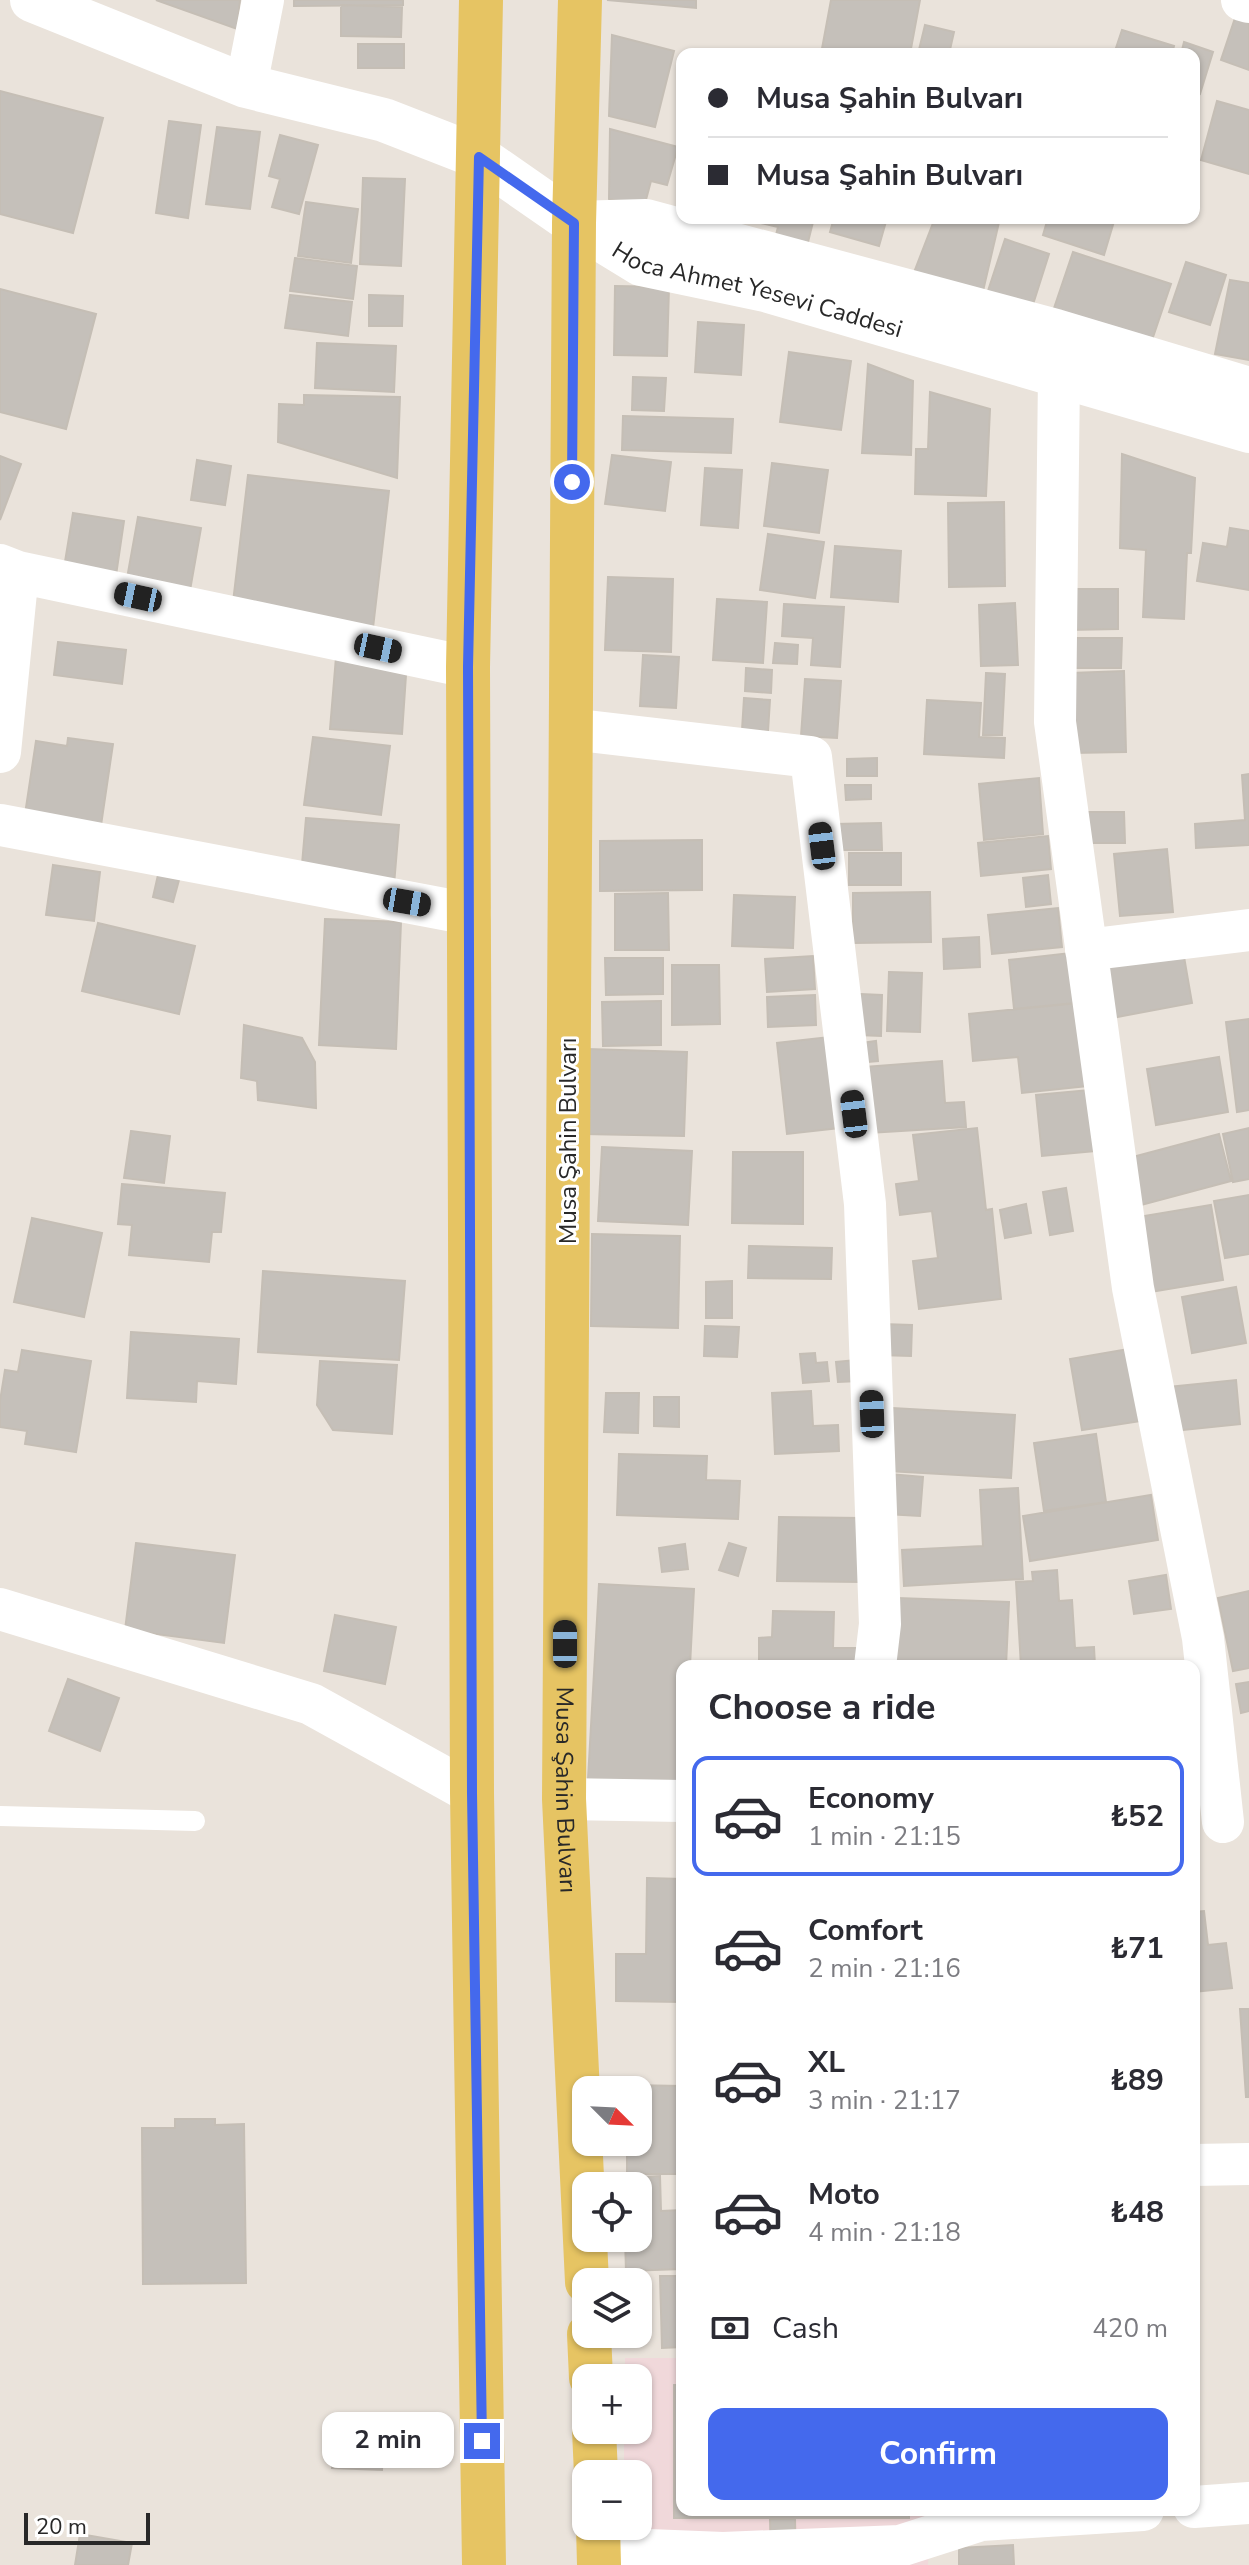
<!DOCTYPE html>
<meta charset="utf-8">
<style>
:root{--surface:#fff;--page:#f2f2f3;--text:#2b2b33;--muted:#7c7c81;--line:#e1e1e2;--accent:#4469ed}
body{margin:0;font-family:"Nunito Sans",sans-serif;background:var(--page);color:var(--text);height:100vh;display:flex;flex-direction:column;font-size:30px;white-space:nowrap}
*{box-sizing:border-box;margin:0}
p{font-size:26px;color:var(--muted)}
.icon{flex:none;width:44px;height:44px;fill:none;stroke:currentColor;stroke-width:2;stroke-linecap:round;stroke-linejoin:round}
.map{position:relative;flex:1;overflow:hidden}
.panel{position:absolute;left:676px;top:1660px;width:524px;height:856px;display:flex;flex-direction:column;background:var(--surface);border-radius:16px;box-shadow:0 2px 6px #0004}
.panel>*{flex:none}
.guide{position:absolute;left:676px;top:48px;width:524px;height:176px;border-radius:16px;box-shadow:0 2px 6px #0004;display:grid;align-content:center;height:176px;padding:0 32px;background:var(--surface)}
.needle{width:52px;rotate:114deg}
.tools{position:absolute;left:572px;top:2076px;display:grid;gap:16px}
.tools a{display:grid;place-items:center;width:80px;height:80px;border-radius:16px;background:var(--surface);box-shadow:0 2px 6px #0004;font-size:40px}
.scale{position:absolute;left:24px;bottom:20px;width:126px;box-sizing:border-box;padding-left:8px;border:4px solid #282828;border-top:0;font-size:22px;line-height:28px;white-space:nowrap;color:#282828;-webkit-text-stroke:6px #fff;paint-order:stroke}
.end{position:absolute;width:36px;height:36px;margin:-18px;border:10px solid #4469ed;background:#fff;box-shadow:0 0 0 4px #fff}
.from{border-radius:50%}
.bubble{position:absolute;height:56px;border-radius:16px;background:var(--surface);box-shadow:0 2px 6px #0004;font-size:26px;font-weight:700;line-height:56px;text-align:center}
.car{position:absolute;width:24px;height:48px;margin:-24px -12px;border-radius:10px;box-shadow:0 0 6px 2px #0007;background:linear-gradient(#222 24%,#8ab4d8 0 40%,#222 0 76%,#8ab4d8 0 86%,#222 0)}
.guide b{display:flex;align-items:center;gap:28px;height:76px;font-size:30px}
.guide b+b{border-top:2px solid var(--line)}
.guide i{width:20px;height:20px;background:var(--text)}
ul{padding:0;list-style:none}
li{display:flex;align-items:center;gap:24px;height:120px;margin:0 16px 12px;padding:0 16px;border:4px solid transparent;border-radius:16px}
li div{flex:1}
li b{display:block;font-size:30px}
li em{font-style:normal;font-weight:700}
li.current{border-color:var(--accent)}
li>.icon{width:72px;height:72px;stroke-width:1.5}
h2{padding:0 32px;font-size:36px;line-height:96px}
.pay{display:flex;align-items:center;gap:20px;height:88px;padding:0 32px;font-size:30px}
.pay p{margin-inline-start:auto}
.button{display:flex;gap:16px;margin-top:auto;padding:16px 32px}
.button a{flex:1;height:92px;border-radius:16px;background:var(--accent);color:#fff;font-size:32px;font-weight:700;line-height:92px;text-align:center}
.map>svg:first-child{display:block}
.medical{fill:#f0d8da}
.building{fill:#c5c0ba;stroke:#c5beb5;stroke-width:2}
.lines{fill:none;stroke-linecap:round;stroke-linejoin:round}
.lane{stroke:#fff;stroke-width:20}
.street{stroke:#fff;stroke-width:42}
.secondary{stroke:#fff;stroke-width:44}
.primary{stroke:#e6c463;stroke-width:44}
.route{stroke:#4469ed;stroke-width:10}
.labels{text-anchor:middle;stroke-width:6;stroke-linejoin:round;paint-order:stroke}
.street-label{font-size:24px;fill:#282828;stroke:#fff}
</style>
<div class="map">
<svg width="1249" height="2565" viewBox="0 0 1249 2565">
<rect width="100%" height="100%" fill="#eae3db"/>
<!-- medical -->
<path class="medical" d="M625,2358H682V2510H930L928,2565H624V2526H638V2474H624V2430H638V2378H625Z"/>
<!-- building -->
<path class="building" d="M156,0H240L237,29Z
M294,0H403V5L294,6Z
M607,0H696V8Z
M831,0H920L910,54H821Z
M341,5L402,7L401,37L341,36Z
M1235,18L1249,23V70L1221,60Z
M925,25L954,32L949,54H918Z
M1122,30L1174,46L1172,54H1114Z
M612,35L674,51L655,127L609,116Z
M1184,42L1213,52L1200,94L1194,92V54H1181Z
M358,44H404V68H358Z
M0,91L103,118L73,233L0,214Z
M1217,101L1249,110V174L1201,160Z
M169,121L201,125L188,218L156,213Z
M217,127L260,132L250,209L206,204Z
M610,129L678,147L667,185L651,181L644,207L609,199Z
M280,135L318,145L299,214L272,207L280,179L269,176Z
M363,178L405,179L401,266L360,264Z
M306,202L358,209L351,263L298,256Z
M739,218H814L807,246L775,239L778,227Z
M834,218H887L879,246L830,232Z
M935,218H1000L983,291L913,275Z
M1048,218H1115L1104,255L1043,235Z
M1005,239L1049,254L1029,317L984,303Z
M1073,252L1171,284L1150,346L1052,314Z
M295,258L357,266L353,299L290,291Z
M1186,262L1226,275L1210,325L1169,312Z
M1230,280L1249,283V360L1215,354Z
M615,286L669,287L667,356L614,355Z
M0,289L96,314L66,429L0,412Z
M290,295L352,302L348,336L285,328Z
M369,295L403,296L402,326H369Z
M698,322L744,325L741,375L695,372Z
M317,343L396,346L394,392L315,388Z
M789,352L851,361L841,430L780,422Z
M868,364L913,381L911,455L862,453Z
M633,377L666,378L664,411L632,410Z
M930,392L990,409L986,496L915,494L916,449H928Z
M304,395L400,397L397,478L278,442L279,404L304,405Z
M623,416L733,419L731,453L622,450Z
M1122,454L1195,478L1191,553H1187L1184,619L1143,617L1146,550L1120,548Z
M612,455L671,462L665,511L605,504Z
M0,456L21,464L0,520Z
M197,460L231,466L225,505L191,500Z
M772,463L828,470L819,533L764,526Z
M705,468L742,470L738,528L701,525Z
M248,475L389,491L373,628L232,611Z
M1004,502L1005,586L949,587L948,503Z
M73,513L124,521L115,582L63,574Z
M138,517L201,528L189,596L126,584Z
M1230,528L1249,531V590L1197,581L1203,543L1227,547Z
M768,534L824,542L815,598L760,590Z
M835,546L901,551L898,602L831,597Z
M608,577L673,579L671,652L605,650Z
M1068,589H1118V629L1068,630Z
M717,599L767,602L763,663L713,660Z
M1015,603L1018,665L981,666L979,605Z
M784,604L844,607L840,667L811,665L813,638L782,636Z
M1069,638H1122L1121,668H1069Z
M58,642L126,650L122,684L54,675Z
M775,643L798,645L797,664L773,663Z
M643,655L679,657L676,708L640,706Z
M336,657L406,675L402,734L330,729Z
M746,668L772,670L771,693L745,691Z
M1124,671L1126,752L1072,753L1071,673Z
M986,673L1005,674L1002,735H983Z
M805,679L841,681L837,738L801,736Z
M744,698L770,700L768,731L742,730Z
M927,700L981,703L979,737L1005,738L1004,758L924,754Z
M313,737L390,746L381,815L304,805Z
M68,738L113,744L100,832L24,821L36,741L67,746Z
M877,758V776H847V759Z
M1249,774V845L1196,848L1195,824L1245,820L1242,775Z
M1039,778L1043,834L984,840L979,784Z
M845,785H871V799L846,800Z
M1082,812H1124L1125,843H1083Z
M306,818L399,825L393,897L301,876Z
M881,823L882,850H835V824Z
M1048,836L1051,869L981,876L978,843Z
M702,840V890L600,891V841Z
M1167,849L1173,912L1120,916L1114,854Z
M849,853H901V885H849Z
M53,865L100,872L94,921L46,915Z
M158,875L179,880L173,902L153,897Z
M1048,875L1051,904L1026,907L1023,878Z
M930,892L931,942L853,943V893Z
M668,893L669,950H615V894Z
M734,895L795,897L793,948L732,946Z
M1058,908L1062,947L992,954L988,915Z
M325,919L401,922L396,1049L319,1045Z
M98,923L195,946L179,1014L82,991Z
M979,937L980,967L944,969L943,939Z
M1183,951L1192,1003L1112,1018L1103,966Z
M1070,953L1075,1003L1014,1009L1009,960Z
M813,956L815,989L767,992L765,959Z
M605,958H663V994L606,995Z
M672,965H719L720,1024L672,1025Z
M889,972L922,973L920,1032L887,1031Z
M860,994L882,995L881,1036L858,1035Z
M815,995L816,1025L768,1027L767,997Z
M661,1001V1045L603,1046L602,1002Z
M1079,1003L1087,1086L1022,1093L1018,1057L973,1061L969,1014Z
M1249,1019V1110L1237,1112L1226,1022Z
M244,1025L302,1038L315,1062L316,1108L258,1100L257,1081L241,1078Z
M829,1037L839,1128L787,1134L777,1043Z
M876,1041L878,1061L856,1063L854,1044Z
M587,1049L687,1052L684,1136L584,1134Z
M1219,1057L1228,1112L1156,1125L1147,1069Z
M942,1061L945,1103L964,1102L966,1127L869,1133L865,1067Z
M1089,1090L1095,1151L1042,1156L1036,1095Z
M977,1128L986,1210L992,1209L1001,1299L919,1309L913,1261L938,1258L932,1211L900,1215L896,1184L919,1181L913,1135Z
M1249,1128V1179L1233,1182L1223,1134Z
M131,1131L170,1136L164,1183L124,1178Z
M1219,1134L1231,1181L1141,1205L1129,1158Z
M602,1147L692,1151L688,1225L598,1221Z
M733,1152H803V1224L732,1223Z
M122,1184L225,1193L221,1232H212L209,1262L129,1255L132,1225L118,1224Z
M1066,1188L1073,1231L1050,1235L1043,1192Z
M1249,1195V1254L1225,1258L1214,1201Z
M1026,1204L1031,1233L1005,1238L1000,1210Z
M1211,1205L1223,1280L1150,1292L1138,1217Z
M32,1218L102,1233L84,1317L14,1302Z
M592,1234L680,1236L678,1328L591,1326Z
M749,1246L832,1248L831,1279L748,1278Z
M263,1271L405,1281L399,1360L258,1352Z
M732,1281V1318H706V1282Z
M1236,1287L1246,1343L1192,1353L1182,1297Z
M881,1324L912,1325L911,1356L879,1355Z
M705,1326L739,1327L737,1357L704,1356Z
M131,1332L239,1339L236,1384L197,1381L196,1402L127,1398Z
M1129,1349L1141,1421L1082,1430L1070,1359Z
M22,1350L91,1361L76,1452L25,1444L27,1431L0,1427V1401L5,1370L18,1372Z
M815,1353L816,1363L827,1362L829,1381L803,1383L800,1354Z
M856,1360L858,1381L838,1382L836,1362Z
M320,1361L397,1365L392,1434L333,1430L317,1405Z
M1236,1380L1240,1424L1164,1432L1159,1388Z
M811,1391L813,1426L838,1425L839,1451L775,1454L772,1393Z
M606,1393H639L638,1433L604,1432Z
M654,1397H679V1427L654,1426Z
M892,1408L1015,1415L1011,1478L888,1471Z
M1096,1434L1106,1502L1044,1511L1034,1443Z
M619,1454L707,1456L706,1480L740,1481L738,1519L617,1515Z
M889,1474L923,1477L920,1516L886,1514Z
M1018,1488L1023,1579L904,1586L902,1550L983,1546L980,1490Z
M1151,1495L1158,1540L1030,1561L1023,1516Z
M779,1517L862,1518L861,1582L777,1581Z
M136,1543L235,1555L224,1643L125,1630Z
M729,1543L746,1548L738,1576L719,1570Z
M685,1544L688,1569L662,1572L659,1548Z
M1057,1570L1059,1601L1072,1600L1075,1648L1094,1647L1095,1666H1021L1016,1582L1033,1581L1032,1572Z
M1166,1575L1171,1609L1134,1614L1129,1581Z
M599,1584L694,1589L690,1666H682V1784L588,1779Z
M1249,1591V1668L1233,1671L1218,1598Z
M897,1598L1009,1602L1006,1666H893Z
M773,1611L834,1612L833,1648H857V1666H759V1638L772,1637Z
M335,1615L396,1627L385,1684L324,1671Z
M68,1679L119,1698L100,1751L49,1731Z
M1249,1682V1711L1241,1713L1236,1684Z
M647,1878L682,1879V2002L616,2001V1954H646Z
M1204,1911L1208,1945L1226,1943L1232,1988L1194,1992V1912Z
M1240,2009H1249V2097H1246Z
M628,2085L682,2086V2174H627V2142H638V2090H628Z
M175,2119H215V2125L244,2124L246,2283L143,2284L142,2128H175Z
M660,2176L661,2211L682,2210V2269L626,2271L625,2238H638V2186H623V2178Z
M660,2276H682V2347L662,2348Z
M674,2385H682V2510H909V2518H674Z
M334,2425L384,2426L382,2470L332,2468Z
M770,2519H795L796,2565H771Z
M80,2534L132,2543L128,2565H75Z
M1013,2545L1014,2565H959V2548Z"/>
<g class="lines">
<!-- lane -->
<path class="lane" d="M0,1816L195,1821"/>
<!-- street -->
<path class="street" d="M1242,0L1249,2
M246,86L263,0
M1059,374L1055,722L1133,1288L1203,1638L1223,1822
M0,565L18,572L468,667
M570,729L811,757L865,1204L880,1624L875,1666
M0,752L18,572
M0,825L470,914
M1086,950L1249,930
M0,1609L311,1704L472,1793
M564,1799L682,1801
M1194,2165L1249,2164
M1194,2507L1249,2503
M599,2548L723,2553L900,2546L981,2520L1143,2510"/>
<!-- secondary -->
<g class="secondary">
<path id="s1" d="M32,0L246,86L384,120L479,157L574,223L641,264L765,290L1249,431"/>
<path d="M574,223L646,221L1056,331L1249,389"/>
</g>
<!-- primary -->
<g class="primary">
<path d="M481,0L468,667L472,1793L484,2565"/>
<path id="s2" d="M580,0L574,223L564,1799L587,2282"/>
<path d="M589,2334L591,2378"/>
<path d="M594,2430L596,2474"/>
<path d="M598,2526L599,2565"/>
</g>
</g>
<g class="lines">
<!-- route -->
<path class="route" d="M482,2441L472,1793L468,667L479,157L574,223L572,482"/>
</g>
<g class="labels">
<!-- street labels -->
<g class="street-label">
<text dy="8" stroke="none"><textPath href="#s1" startOffset="788">Hoca Ahmet Yesevi Caddesi</textPath></text>
<text transform="translate(568 1141) rotate(-90)" y="8">Musa Şahin Bulvarı</text>
<text dy="8" stroke="none"><textPath href="#s2" startOffset="1790">Musa Şahin Bulvarı</textPath></text>
</g>
</g>
</svg>
<div class="tools">
<a><svg class="needle" viewBox="-14 -14 28 28"><path d="M0-13l5 13h-10z" fill="#e53935"/><path d="M0 13l5-13h-10z" fill="#7c7c81"/></svg></a>
<a><svg class="icon" aria-label="locate" viewBox="0 0 24 24"><circle cx="12" cy="12" r="6"/><path d="M12 2v4M12 18v4M2 12h4M18 12h4"/></svg></a>
<a><svg class="icon" aria-label="layers" viewBox="0 0 24 24"><path d="M12 4l9 5-9 5-9-5zM3 14l9 5 9-5"/></svg></a>
<a>+</a>
<a>−</a>
</div>
<div class="scale">20 m</div>
<i class="end from" style="left:572px;top:482px"></i>
<i class="end" style="left:482px;top:2441px"></i>
<div class="bubble" style="left:322px;top:2412px;width:132px">2 min</div>
<i class="car" style="left:138px;top:597px;rotate:282deg"></i>
<i class="car" style="left:378px;top:648px;rotate:102deg"></i>
<i class="car" style="left:822px;top:846px;rotate:353deg"></i>
<i class="car" style="left:407px;top:902px;rotate:100deg"></i>
<i class="car" style="left:854px;top:1114px;rotate:353deg"></i>
<i class="car" style="left:872px;top:1414px;rotate:358deg"></i>
<i class="car" style="left:565px;top:1644px;rotate:0deg"></i>
<div class="guide">
<b><i class="from"></i>Musa Şahin Bulvarı</b>
<b><i></i>Musa Şahin Bulvarı</b>
</div>
<section class="panel">
<h2>Choose a ride</h2>
<ul>
<li class="current"><svg class="icon" aria-label="car" viewBox="0 0 24 24"><path d="M5 17H2v-5l4-1 3-4h7l3 4 3 1v5h-3M9 17h6M6 11h13"/><circle cx="7" cy="17" r="2"/><circle cx="17" cy="17" r="2"/></svg><div><b>Economy</b><p>1 min · 21:15</p></div><em>₺52</em></li>
<li><svg class="icon" aria-label="car" viewBox="0 0 24 24"><path d="M5 17H2v-5l4-1 3-4h7l3 4 3 1v5h-3M9 17h6M6 11h13"/><circle cx="7" cy="17" r="2"/><circle cx="17" cy="17" r="2"/></svg><div><b>Comfort</b><p>2 min · 21:16</p></div><em>₺71</em></li>
<li><svg class="icon" aria-label="car" viewBox="0 0 24 24"><path d="M5 17H2v-5l4-1 3-4h7l3 4 3 1v5h-3M9 17h6M6 11h13"/><circle cx="7" cy="17" r="2"/><circle cx="17" cy="17" r="2"/></svg><div><b>XL</b><p>3 min · 21:17</p></div><em>₺89</em></li>
<li><svg class="icon" aria-label="car" viewBox="0 0 24 24"><path d="M5 17H2v-5l4-1 3-4h7l3 4 3 1v5h-3M9 17h6M6 11h13"/><circle cx="7" cy="17" r="2"/><circle cx="17" cy="17" r="2"/></svg><div><b>Moto</b><p>4 min · 21:18</p></div><em>₺48</em></li>
</ul>
<div class="pay"><svg class="icon" aria-label="cash" viewBox="0 0 24 24"><path d="M3 7h18v10H3z"/><circle cx="12" cy="12" r="2"/></svg>Cash<p>420 m</p></div>
<div class="button"><a>Confirm</a></div>
</section>
</div>
